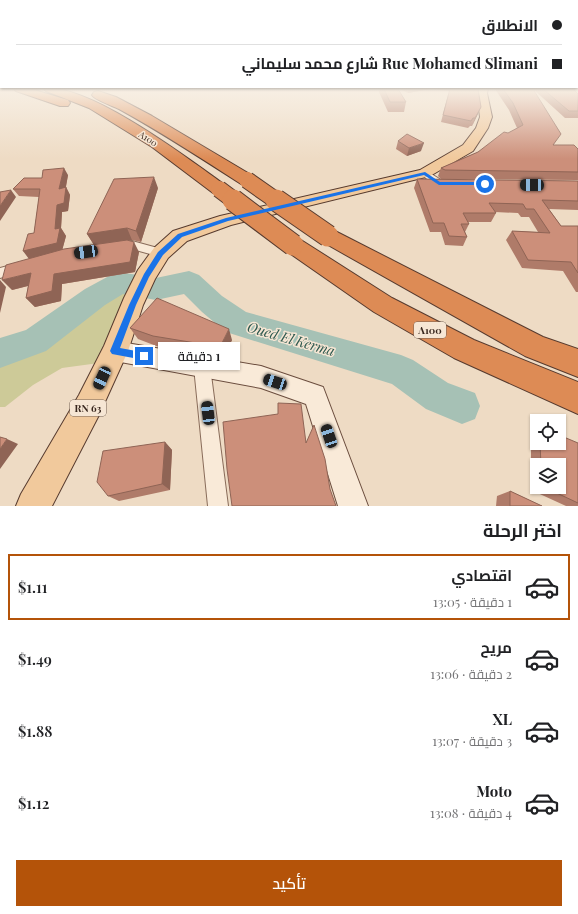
<!DOCTYPE html>
<html lang="ar">
<meta charset="utf-8">
<style>
:root{--surface:#fff;--page:#f2f2f2;--text:#202124;--muted:#757577;--line:#e0e0e0;--accent:#b45309}
body{margin:0;font-family:"Playfair Display",Cairo,serif;background:var(--page);color:var(--text);direction:rtl;height:100vh;display:flex;flex-direction:column;font-size:15px;white-space:nowrap}
*{box-sizing:border-box;margin:0}
p{font-size:13px;color:var(--muted)}
.icon{flex:none;width:22px;height:22px;fill:none;stroke:currentColor;stroke-width:2;stroke-linecap:round;stroke-linejoin:round}
.map{position:relative;height:506px;overflow:hidden;direction:ltr}
.drawer{display:flex;flex-direction:column;background:var(--surface);flex:1}
.drawer>*{flex:none}
.guide{position:absolute;left:0px;top:0px;width:578px;height:88px;box-shadow:0 1px 3px #0004;direction:rtl;display:grid;align-content:center;height:88px;padding:0 16px;background:var(--surface)}
.fabs{position:absolute;left:530px;top:414px;display:grid;gap:8px}
.fabs a{display:grid;place-items:center;width:36px;height:36px;border-radius:0px;background:var(--surface);box-shadow:0 1px 3px #0004;font-size:20px}
.end{position:absolute;width:18px;height:18px;margin:-9px;border:5px solid #1a73e8;background:#fff;box-shadow:0 0 0 2px #fff}
.from{border-radius:50%}
.bubble{position:absolute;height:28px;border-radius:0px;background:var(--surface);box-shadow:0 1px 3px #0004;font-size:13px;font-weight:600;line-height:28px;text-align:center;direction:rtl}
.car{position:absolute;width:12px;height:24px;margin:-12px -6px;border-radius:5px;box-shadow:0 0 3px 1px #0007;background:linear-gradient(#222 24%,#8ab4d8 0 40%,#222 0 76%,#8ab4d8 0 86%,#222 0)}
.guide b{display:flex;align-items:center;gap:14px;height:38px;font-size:15px}
.guide b+b{border-top:1px solid var(--line)}
.guide i{width:10px;height:10px;background:var(--text)}
ul{padding:0;list-style:none}
li{display:flex;align-items:center;gap:12px;height:66px;margin:0 8px 6px;padding:0 8px;border:2px solid transparent;border-radius:0px}
li div{flex:1}
li b{display:block;font-size:15px}
li em{font-style:normal;font-weight:600}
li.selected{border-color:var(--accent)}
li>.icon{width:36px;height:36px;stroke-width:1.5}
h2{padding:0 16px;font-size:18px;line-height:48px}
.action{display:flex;gap:8px;margin-top:auto;padding:8px 16px}
.action a{flex:1;height:46px;border-radius:0px;background:var(--accent);color:#fff;font-size:16px;font-weight:600;line-height:46px;text-align:center}
.map>svg:first-child{display:block}
.green{fill:#cdca98}
.lines{fill:none;stroke-linecap:round;stroke-linejoin:round}
.river{fill:#a6c1b5;fill-rule:evenodd}
.street-casing{stroke:#896c5a;stroke-width:2}
.secondary-casing{stroke:#6b4d3e;stroke-width:2}
.primary-casing{stroke:#573b2f;stroke-width:2}
.highway-casing{stroke:#573b2f;stroke-width:2}
.street{fill:#f9ead8;fill-rule:evenodd}
.secondary{fill:#f9ead8;fill-rule:evenodd}
.primary{fill:#f1c99c;fill-rule:evenodd}
.highway{fill:#dd8b55;fill-rule:evenodd}
.highway-bridge-far1-casing{stroke:#573b2f;stroke-width:18;stroke-linecap:butt}
.highway-bridge-casing{stroke:#573b2f;stroke-width:23;stroke-linecap:butt}
.highway-bridge-far1{stroke:#dd8b55;stroke-width:16}
.highway-bridge{stroke:#dd8b55;stroke-width:21}
.wall{fill:#af7b69;fill-rule:evenodd}
.shaded-wall{fill:#8f6455}
.building{fill:#cc8f7a;stroke:#8f6455}
.route{fill:#1a73e8}
.labels{text-anchor:middle;stroke-width:3;stroke-linejoin:round;paint-order:stroke}
.far-street-label{font-size:9px;fill:#39271e;stroke:#f6e6d4}
.shield{fill:#f6e6d4;stroke:#726055;stroke-width:1}
.shield-label{font-size:10px;font-weight:bold;fill:#39271e}
.near-water-label{font-size:14px;font-style:italic;fill:#2e594f;stroke:#f6e6d4}
</style>
<div class="map">
<svg width="578" height="506" viewBox="0 0 578 506">
<rect width="100%" height="100%" fill="#eedbc4"/>
<!-- green -->
<path class="green" d="M130,288L99,363L62,368L33,385L5,407H0V359L58,335L93,304L118,290Z"/>
<g class="lines">
<!-- river -->
<path class="river" d="M189,271L199,275L222,296L246,312L401,355L413,360L448,383L475,393L480,406L475,419L462,424L426,409L392,384L226,332L202,312L184,294L156,300L123,294L105,305L46,351L0,368V338L26,330L85,289L109,276L119,272L156,278Z"/>
<defs>
<path id="street" d="M425,170L441,180H449L454,183C444,193 430,181 422,175L420,173Z
M132,241L165,250L167,253L165,256L161,257L132,249L119,251L115,250L113,247L115,244Z
M19,263L23,265L25,268L23,271L0,278V268Z
M202,359L208,362L210,367L228,506H208L194,367L196,362Z"/>
<path id="secondary" d="M115,341L261,366L323,387L368,506H338L306,404L261,388L115,361L107,358L104,351L107,344Z"/>
<path id="primary" d="M478,89H488L487,93L492,117L488,128L473,151L430,176L231,225L187,241L168,258L155,279L143,305L128,351L99,415L52,506H16L21,494L79,395L104,346L124,298L138,270L154,248L173,231L220,216L420,170L463,145L476,128L480,117L477,93Z"/>
<path id="highway" d="M14,89H31L68,100L70,103L68,106H60L16,91Z
M44,89C87,82 189,159 225,185L228,189L225,193L219,194L213,193L152,147L89,108L46,91Z
M98,91L116,97L152,116L253,176L256,180L253,184L247,185L241,184C201,158 161,132 119,109C113,106 95,100 92,95L94,92Z
M328,229L335,231L543,337L578,349V377L525,356L321,241L318,236L321,231Z
M293,237L301,240L392,298L474,340L578,382V414L454,358L374,312L285,250L282,245L285,240Z"/>
</defs>
<!-- street casing -->
<use href="#street" class="street-casing"/>
<!-- secondary casing -->
<use href="#secondary" class="secondary-casing"/>
<!-- primary casing -->
<use href="#primary" class="primary-casing"/>
<!-- highway casing -->
<use href="#highway" class="highway-casing"/>
<!-- street -->
<use href="#street" class="street"/>
<!-- secondary -->
<use href="#secondary" class="secondary"/>
<!-- primary -->
<use href="#primary" class="primary"/>
<!-- highway -->
<use href="#highway" class="highway"/>
<defs>
<path id="highway-bridge-far1" d="M247,180L277,201
M219,189L235,201"/>
<path id="highway-bridge" d="M233,200L293,245
M276,200L328,236"/>
</defs>
<!-- highway-bridge-far1 casing -->
<use href="#highway-bridge-far1" class="highway-bridge-far1-casing"/>
<!-- highway-bridge casing -->
<use href="#highway-bridge" class="highway-bridge-casing"/>
<!-- highway-bridge-far1 -->
<use href="#highway-bridge-far1" class="highway-bridge-far1"/>
<!-- highway-bridge -->
<use href="#highway-bridge" class="highway-bridge"/>
</g>
<!-- wall -->
<path class="wall" d="M380,89H398L406,102L404,112H388L379,92Z
M400,89H478L481,107L472,126H470L468,128L441,122L449,91L430,89L408,93Z
M495,89H573L578,94V118H565L533,89L554,145L578,149V180L441,179L438,176L441,168L478,152L517,128L509,110Z
M398,141L421,151L407,156L396,149Z
M68,175L66,187L70,195L68,211L62,212L61,228L66,236L62,250L139,252L135,272L62,284L61,301L35,307L26,298L28,286L12,290L29,259L34,233L39,197L19,196L13,189L42,178Z
M417,179L578,181V210L549,209L561,226H578V292H576L563,271L522,268L506,240L512,231L538,232L529,217H521L518,213L495,212L496,213L491,222H468L469,224L465,232L467,237L463,246L445,245L441,232H430L414,188Z
M158,188L141,242L132,240L94,245L87,234Z
M130,328L232,340L223,358L159,347L138,339Z
M537,430V443H559L578,503V506H566L531,490V433ZM537,465H559V487H537Z
M165,442L172,450L170,490L119,501L108,496Z
M510,491L542,506H496L497,496Z"/>
<!-- shaded-wall -->
<path class="shaded-wall" d="M409,89H430L408,93Z
M481,107L478,114L472,126L475,118Z
M424,143L421,151L407,156L409,148Z
M64,168L68,175L64,196L59,189Z
M154,177L158,188L141,242L136,231Z
M66,187L70,195L68,211L62,212L61,228L66,236L62,251L29,259L23,251L57,205Z
M11,190L16,197L0,221V206Z
M127,228L132,240L94,245L87,234Z
M134,242L139,252L135,272L62,284L61,301L35,307L26,298L54,274Z
M31,273L39,283L12,290L2,280Z
M0,280L6,287L0,313Z
M229,329L232,340L223,358L220,347Z
M7,439L18,444L0,469V449Z
M165,442L172,450L170,490L162,484Z"/>
<!-- building -->
<path class="building" d="M384,89H398L406,102H390Z
M450,89H478L481,107L475,118H473L471,121L443,115Z
M503,89H533L561,134L553,145H574L578,149V172L445,170L441,168L478,152L504,132L508,133L523,125L513,103Z
M543,89H573L578,94V111H569Z
M407,134L424,143L409,148L398,141Z
M64,168L59,189L66,187L64,203L57,205L55,229L60,228L57,243L23,251L28,234L34,233L40,189H13L24,178H42L43,170Z
M154,177L136,231L127,228L87,234L114,179Z
M417,179L578,181V201L542,200L561,226H578V273L571,262L528,260L512,231L550,233L534,209H526L523,204L489,203L496,213H463L469,224H461L467,237L449,236L444,223H433Z
M11,190L0,206V192Z
M127,240L134,242L130,262L54,274L52,291L26,298L31,273L2,280L6,265L64,249Z
M157,298L229,329L220,347L153,336L130,328Z
M278,403L301,404L306,443L314,425L325,459L330,489L336,506H232L227,469L223,422L278,414Z
M559,435L578,443V503L544,487H559V465H541L540,443H559Z
M0,437L7,439L0,449Z
M165,442L162,484L108,496L97,482L103,451Z
M510,491L542,506H510Z"/>
<!-- sky -->
<linearGradient id="sky" x2="0" y2="1"><stop stop-color="#8db9d4"/><stop offset="0.56" stop-color="#f7efe4"/><stop offset="1" stop-color="#f7efe4" stop-opacity="0"/></linearGradient>
<rect width="578" height="159" fill="url(#sky)"/>
<!-- route -->
<path class="route" d="M425,172L440,182H485L488,184L485,185H439L424,175L228,221L182,237L163,255L149,277L136,305L120,348L147,353L148,356L147,359L144,360L112,354L110,351L129,305L144,274L158,252L178,234L226,218Z"/>
<g class="labels">
<!-- far-street labels -->
<g class="far-street-label">
<text transform="translate(148 139) rotate(32)" y="3">A100</text>
</g>
<!-- shield labels -->
<g class="shield">
<rect x="414" y="322" width="32" height="16" rx="3"/>
<rect x="70" y="400" width="36" height="16" rx="3"/>
</g>
<g class="shield-label">
<text x="430" y="334">A100</text>
<text x="88" y="412">RN 63</text>
</g>
<!-- near-water labels -->
<g class="near-water-label">
<text transform="translate(291 339) rotate(16)" y="5">Oued El Kerma</text>
</g>
</g>
</svg>
<div class="fabs">
<a><svg class="icon" aria-label="locate" viewBox="0 0 24 24"><circle cx="12" cy="12" r="6"/><path d="M12 2v4M12 18v4M2 12h4M18 12h4"/></svg></a>
<a><svg class="icon" aria-label="layers" viewBox="0 0 24 24"><path d="M12 4l9 5-9 5-9-5zM3 14l9 5 9-5"/></svg></a>
</div>
<i class="end from" style="left:485px;top:184px"></i>
<i class="end" style="left:144px;top:356px"></i>
<div class="bubble" style="left:158px;top:342px;width:82px">1 دقيقة</div>
<i class="car" style="left:532px;top:185px;rotate:271deg"></i>
<i class="car" style="left:86px;top:252px;rotate:262deg"></i>
<i class="car" style="left:102px;top:378px;rotate:205deg"></i>
<i class="car" style="left:275px;top:382px;rotate:288deg"></i>
<i class="car" style="left:208px;top:413px;rotate:353deg"></i>
<i class="car" style="left:329px;top:436px;rotate:341deg"></i>
<div class="guide">
<b><i class="from"></i>الانطلاق</b>
<b><i></i>Rue Mohamed Slimani شارع محمد سليماني</b>
</div>
</div>
<section class="drawer">
<h2>اختر الرحلة</h2>
<ul>
<li class="selected"><svg class="icon" aria-label="car" viewBox="0 0 24 24"><path d="M5 17H2v-5l4-1 3-4h7l3 4 3 1v5h-3M9 17h6M6 11h13"/><circle cx="7" cy="17" r="2"/><circle cx="17" cy="17" r="2"/></svg><div><b>اقتصادي</b><p>1 دقيقة · 13:05</p></div><em>$1.11</em></li>
<li><svg class="icon" aria-label="car" viewBox="0 0 24 24"><path d="M5 17H2v-5l4-1 3-4h7l3 4 3 1v5h-3M9 17h6M6 11h13"/><circle cx="7" cy="17" r="2"/><circle cx="17" cy="17" r="2"/></svg><div><b>مريح</b><p>2 دقيقة · 13:06</p></div><em>$1.49</em></li>
<li><svg class="icon" aria-label="car" viewBox="0 0 24 24"><path d="M5 17H2v-5l4-1 3-4h7l3 4 3 1v5h-3M9 17h6M6 11h13"/><circle cx="7" cy="17" r="2"/><circle cx="17" cy="17" r="2"/></svg><div><b>XL</b><p>3 دقيقة · 13:07</p></div><em>$1.88</em></li>
<li><svg class="icon" aria-label="car" viewBox="0 0 24 24"><path d="M5 17H2v-5l4-1 3-4h7l3 4 3 1v5h-3M9 17h6M6 11h13"/><circle cx="7" cy="17" r="2"/><circle cx="17" cy="17" r="2"/></svg><div><b>Moto</b><p>4 دقيقة · 13:08</p></div><em>$1.12</em></li>
</ul>
<div class="action"><a>تأكيد</a></div>
</section>
